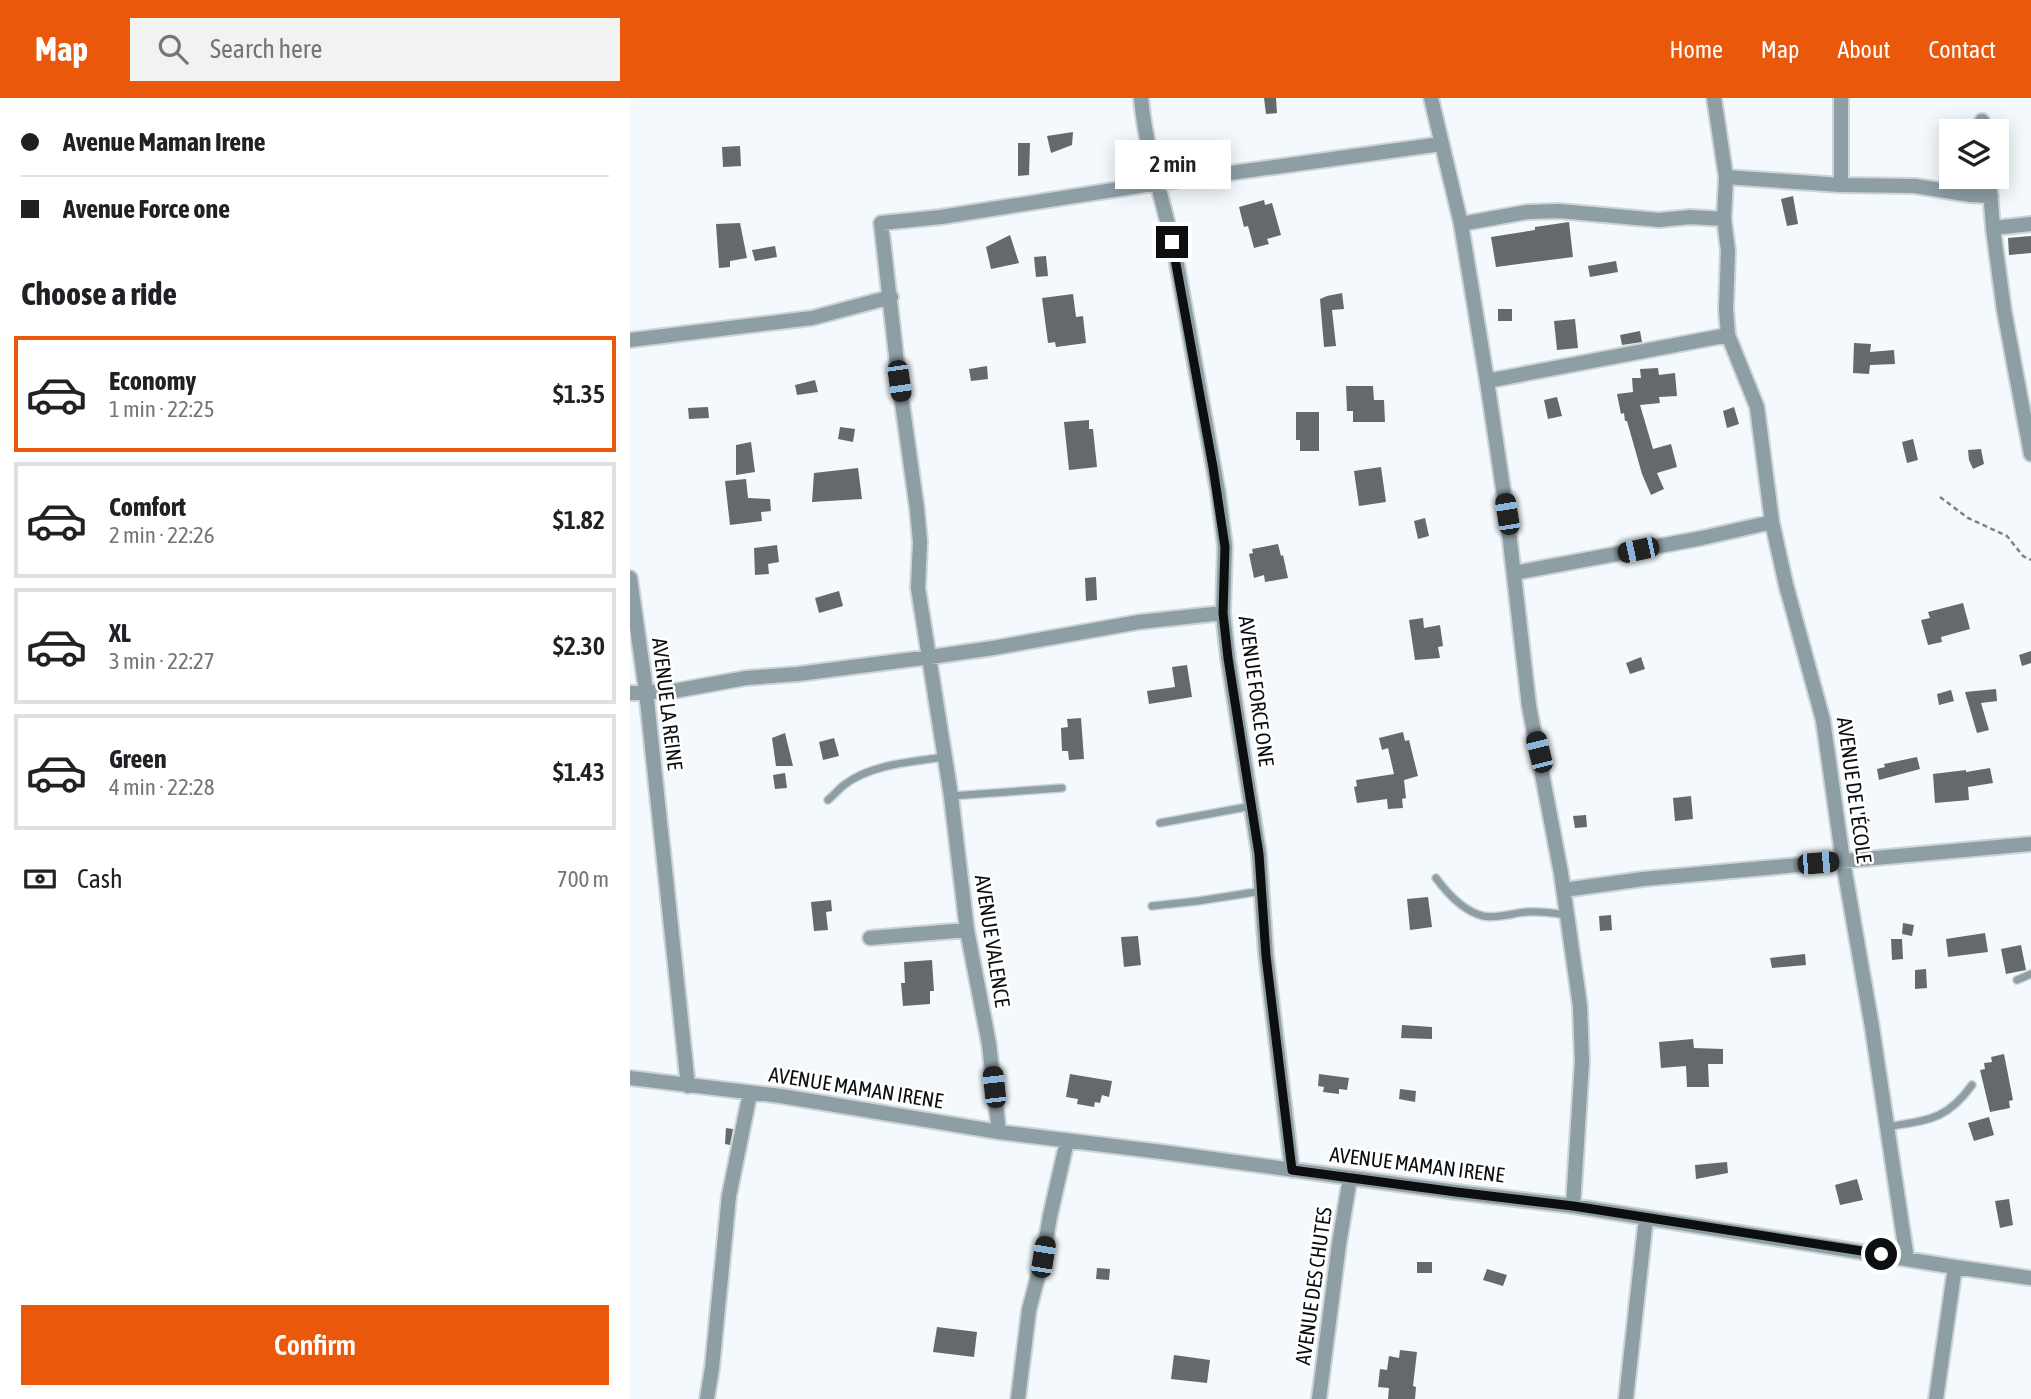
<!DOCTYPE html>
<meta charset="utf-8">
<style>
:root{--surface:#fff;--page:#f2f2f2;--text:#202124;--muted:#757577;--line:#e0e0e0;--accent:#ea580c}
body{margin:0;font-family:"Asap Condensed",sans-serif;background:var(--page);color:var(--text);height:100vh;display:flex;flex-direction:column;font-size:26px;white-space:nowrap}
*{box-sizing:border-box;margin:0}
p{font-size:23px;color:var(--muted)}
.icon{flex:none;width:38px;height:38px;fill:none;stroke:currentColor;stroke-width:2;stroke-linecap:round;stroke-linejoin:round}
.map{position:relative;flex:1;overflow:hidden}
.side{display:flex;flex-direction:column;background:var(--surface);width:630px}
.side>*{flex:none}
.hud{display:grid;align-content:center;height:154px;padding:0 21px;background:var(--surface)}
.tools{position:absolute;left:1309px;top:21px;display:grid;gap:14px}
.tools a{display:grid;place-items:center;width:70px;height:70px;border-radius:0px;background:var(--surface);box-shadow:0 4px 18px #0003;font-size:35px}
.end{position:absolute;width:32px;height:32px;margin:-16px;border:9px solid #0c0e0f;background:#fff;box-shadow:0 0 0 4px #fff}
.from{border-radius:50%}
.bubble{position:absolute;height:49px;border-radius:0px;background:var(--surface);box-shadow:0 4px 18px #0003;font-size:23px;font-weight:600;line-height:49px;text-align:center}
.car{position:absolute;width:21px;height:42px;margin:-21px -10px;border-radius:9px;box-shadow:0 0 5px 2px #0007;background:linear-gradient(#222 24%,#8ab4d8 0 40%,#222 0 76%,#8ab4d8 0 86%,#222 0)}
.hud b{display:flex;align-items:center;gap:24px;height:66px;font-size:26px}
.hud b+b{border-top:2px solid var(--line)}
.hud i{width:18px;height:18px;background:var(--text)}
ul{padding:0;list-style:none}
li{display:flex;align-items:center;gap:21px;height:116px;margin:0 14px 10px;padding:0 7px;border:4px solid var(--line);border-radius:0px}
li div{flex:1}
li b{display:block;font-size:26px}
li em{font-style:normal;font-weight:600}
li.selected{border-color:var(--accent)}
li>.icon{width:63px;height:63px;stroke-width:1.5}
h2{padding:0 21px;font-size:32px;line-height:84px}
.pay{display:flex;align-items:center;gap:18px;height:77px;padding:0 21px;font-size:26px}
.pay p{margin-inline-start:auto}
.primary-button{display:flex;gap:14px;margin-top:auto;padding:14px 21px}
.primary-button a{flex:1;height:80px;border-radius:0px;background:var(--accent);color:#fff;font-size:28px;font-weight:600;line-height:80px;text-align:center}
header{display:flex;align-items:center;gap:42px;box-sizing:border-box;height:98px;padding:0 35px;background:var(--accent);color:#fff}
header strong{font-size:33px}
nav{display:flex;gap:38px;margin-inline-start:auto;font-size:24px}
.search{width:490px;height:63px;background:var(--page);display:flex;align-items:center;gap:18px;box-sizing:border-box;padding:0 24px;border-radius:0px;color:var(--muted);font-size:26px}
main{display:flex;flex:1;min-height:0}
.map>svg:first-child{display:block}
.building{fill:#64696b}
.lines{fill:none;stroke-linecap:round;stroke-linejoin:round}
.service-casing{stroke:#ced3d6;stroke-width:10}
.minor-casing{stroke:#ced3d6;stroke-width:18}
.path{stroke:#7e8284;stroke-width:2.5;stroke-dasharray:5 3.5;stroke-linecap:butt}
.service{stroke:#8d9ea5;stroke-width:7}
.minor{stroke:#8d9ea5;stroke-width:14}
.route{stroke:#0c0e0f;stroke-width:9}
.labels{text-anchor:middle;stroke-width:5;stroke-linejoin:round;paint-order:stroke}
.street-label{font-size:21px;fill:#0c0e0f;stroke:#fff}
</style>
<header>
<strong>Map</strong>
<div class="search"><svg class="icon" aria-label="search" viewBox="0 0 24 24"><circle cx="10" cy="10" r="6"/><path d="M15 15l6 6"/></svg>Search here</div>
<nav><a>Home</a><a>Map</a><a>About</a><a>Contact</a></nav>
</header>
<main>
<section class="side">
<div class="hud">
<b><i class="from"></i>Avenue Maman Irene</b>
<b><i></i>Avenue Force one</b>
</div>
<h2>Choose a ride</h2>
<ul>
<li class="selected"><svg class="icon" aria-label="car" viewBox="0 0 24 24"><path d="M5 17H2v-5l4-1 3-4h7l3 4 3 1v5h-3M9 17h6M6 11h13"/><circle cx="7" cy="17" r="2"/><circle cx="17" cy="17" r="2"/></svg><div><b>Economy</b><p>1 min · 22:25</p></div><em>$1.35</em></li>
<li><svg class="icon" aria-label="car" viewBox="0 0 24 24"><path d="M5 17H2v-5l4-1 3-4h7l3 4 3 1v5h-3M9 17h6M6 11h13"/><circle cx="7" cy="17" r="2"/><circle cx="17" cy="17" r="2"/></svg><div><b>Comfort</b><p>2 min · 22:26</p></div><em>$1.82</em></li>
<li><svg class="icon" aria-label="car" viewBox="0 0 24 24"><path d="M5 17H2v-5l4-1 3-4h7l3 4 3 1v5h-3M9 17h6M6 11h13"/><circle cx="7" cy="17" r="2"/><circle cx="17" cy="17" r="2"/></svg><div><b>XL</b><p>3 min · 22:27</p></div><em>$2.30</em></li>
<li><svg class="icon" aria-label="car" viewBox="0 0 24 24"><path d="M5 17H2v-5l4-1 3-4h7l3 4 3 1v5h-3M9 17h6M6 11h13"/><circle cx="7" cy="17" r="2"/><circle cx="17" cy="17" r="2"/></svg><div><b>Green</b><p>4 min · 22:28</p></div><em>$1.43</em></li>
</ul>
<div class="pay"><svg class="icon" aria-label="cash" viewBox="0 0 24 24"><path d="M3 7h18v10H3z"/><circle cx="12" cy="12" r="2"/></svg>Cash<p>700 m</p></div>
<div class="primary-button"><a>Confirm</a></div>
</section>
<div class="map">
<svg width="1401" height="1301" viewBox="0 0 1401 1301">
<rect width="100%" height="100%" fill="#f3f9fc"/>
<!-- building -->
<path class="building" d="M634,0H646L647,15L636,16Z
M443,34L442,47L421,55L417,38Z
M388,45H400L399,77L388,78Z
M110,48L111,68L93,69L92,49Z
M1163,98L1168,126L1157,128L1151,101Z
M634,102L635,107L642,105L651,137L637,141L639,146L624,150L618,128L614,129L609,109Z
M939,124L943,159L866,169L861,139L905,132V129Z
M110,125L117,160L100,163V169L89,170L86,126Z
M380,137L389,165L361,171L356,149Z
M1401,138V155L1379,157L1378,140Z
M145,148L147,159L125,163L122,152Z
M416,158L418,178L406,179L404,159Z
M986,163L988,174L960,179L958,168Z
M712,195L714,211L702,212L706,248L694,249L690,201L697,198Z
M443,196L446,219L453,218L456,245L426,249L425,244L418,245L412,200Z
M868,211H882V223H868Z
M945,221L948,250L927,252L924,223Z
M1010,233L1012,244L992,247L990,237Z
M1224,245L1241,246L1240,254L1264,252L1265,266L1240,267L1239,276L1223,275Z
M357,268L358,281L341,283L339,271Z
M1028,270L1029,277L1045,275L1047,298L1029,299L1030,305L1010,307L1023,351L1041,346L1047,369L1027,375L1034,391L1021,397L1012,376L997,323H995L994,315L991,316L987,296L1003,294L1002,280H1011L1010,271Z
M185,282L188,294L167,297L165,287Z
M716,288H743L744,302H754L755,324H723V313H717Z
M927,299L932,318L918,321L914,302Z
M78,309L79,320L59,321L58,310Z
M1104,309L1109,326L1097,330L1093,313Z
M666,314H689V353H670V342H666Z
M459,322V331H463L467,369L439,372L434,324Z
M210,329L225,331L223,344L208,341Z
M1283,341L1288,362L1277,365L1272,344Z
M121,344L125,374L106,377V347Z
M1351,351L1354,366L1343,371L1339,362L1338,352Z
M751,369L756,404L729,408L724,373Z
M228,370L232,401L182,404L184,375Z
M116,381L118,400L140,401L141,413L131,414L132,423L100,427L95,383Z
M795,420L799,438L788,441L784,423Z
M648,446L651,458L653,457L658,480L635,484L634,477L624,480L619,456L623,455L622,451Z
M147,447L149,464L138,466L139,476L125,477L124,450Z
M466,479L467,502L456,503L455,480Z
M209,493L213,508L189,515L185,500Z
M1333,505L1340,531L1311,539L1312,544L1298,547L1291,522L1300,520L1298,514Z
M793,520L794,530L810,527L813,548L808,549L810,560L785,562L779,522Z
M1401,553V565L1392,568L1389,557Z
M1011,559L1015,571L1000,576L996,565Z
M557,567L562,599L519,606L517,593L545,589L542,569Z
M1366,591L1367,603L1351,605L1359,632L1347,635L1335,594Z
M1321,592L1324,603L1309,607L1307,596Z
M451,620L454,661L439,662L438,653H432L431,630L438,629L437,621Z
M773,634L775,643L779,642L788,678L774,682L776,700L772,701L773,710L758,711L757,701L727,705L724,689L727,688L726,682L764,676L758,650L752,652L749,640Z
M155,635L163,668H146L142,640Z
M204,640L209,658L193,662L189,644Z
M1287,659L1290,671L1249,682L1247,671L1255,669L1254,666Z
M1360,670L1363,685L1338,689L1339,702L1305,705L1303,676L1336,672V674Z
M155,675L157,690L145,691L143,677Z
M1061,698L1063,721L1045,723L1043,700Z
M956,717L957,729L945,730L943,718Z
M798,799L802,829L780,832L777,801Z
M201,802L202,813L196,814L198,832L184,833L181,804Z
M981,817L982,832L970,833L969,818Z
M1273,825L1284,827L1282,838L1272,836Z
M1355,835L1358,854L1318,859L1316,841Z
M508,838L511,867L494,869L491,839Z
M1261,841H1272L1273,861L1262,862Z
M1391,847L1396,872L1376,876L1371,851Z
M1175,856L1176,867L1142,870L1140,860Z
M302,862L304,893H300V906L273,908L271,885H275L274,864Z
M1296,871L1297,890L1285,891V872Z
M772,927L802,929V941L771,940Z
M1063,941L1064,950L1093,951V966H1078L1079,989H1057L1056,968L1031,970L1029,944Z
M1374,956L1383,1002L1379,1003L1380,1010L1360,1014L1350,972L1355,971L1354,965L1362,964L1361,959Z
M440,976L482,983L479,999L472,997L470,1005L465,1004L464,1009L447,1006L448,1001L436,999Z
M689,976L719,980L717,992L709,991V996L693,994L694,989L688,988Z
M770,991L786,993L785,1004L769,1001Z
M1359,1019L1364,1037L1344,1043L1338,1025Z
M96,1030L103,1031L100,1047L95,1046Z
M1097,1064L1098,1075L1066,1081L1065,1067Z
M1227,1081L1233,1102L1210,1107L1205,1087Z
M1379,1101L1383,1127L1370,1130L1365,1103Z
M787,1164H802V1175H787Z
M467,1170L480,1171L479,1182L466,1181Z
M857,1171L877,1177L873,1188L853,1182Z
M307,1229L347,1234L344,1259L303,1254Z
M770,1252L787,1254L783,1288L786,1289L785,1301H758L759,1290L748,1289L750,1271L757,1272L759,1258L769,1260Z
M544,1257L580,1262L577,1285L541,1281Z"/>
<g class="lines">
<defs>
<path id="service" d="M321,698L432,690
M198,702C204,697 209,691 214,687C241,666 282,664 315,659
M530,725L622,708
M806,780C817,795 833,813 853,818C867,821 883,815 897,814C910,813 923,815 936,817
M522,808L568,803L632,793
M1387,882L1401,876
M1256,1029C1297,1022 1316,1023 1342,987"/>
<path id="minor" d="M511,0C516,55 535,107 546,161L588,394L595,448L593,515L598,560L629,756L636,857L662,1072
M801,0L831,126L857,283L877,417L899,608L931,775L950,908L952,964L943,1108
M1084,0L1096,79L1211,87L1285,88L1341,97L1361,98
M1352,23L1353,33
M1096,79L1094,121L1098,153L1096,211L1098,237L1127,309L1142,424L1156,487L1193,622L1213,763L1242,929L1277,1161
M1359,79L1363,130L1374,212L1401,356
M1211,87V0
M831,126L897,114L929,113L1029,122L1060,119L1094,121
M1363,130L1401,126
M0,242L182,220L261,199
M857,283L1098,237
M884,475L1072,440L1142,424
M0,480L16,593L58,988
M0,595L44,593L116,580L168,576L300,559L363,550L509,524L593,515
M934,792L1013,781L1401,746
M240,840L337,832
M0,980L151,998L369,1034L532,1054L826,1094L943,1108L1325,1169L1401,1180
M369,1034L359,946L337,832L321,698L288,490L290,444L287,411L269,283L251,125L311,119L528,85L811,46
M77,1301L82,1270L99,1098L120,995
M388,1301L399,1212L413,1159L420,1118L437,1043
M689,1301L709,1146L720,1080
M996,1301L1016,1120
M1306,1301L1325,1169"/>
</defs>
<!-- service casing -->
<use href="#service" class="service-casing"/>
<!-- minor casing -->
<use href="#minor" class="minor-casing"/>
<!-- path -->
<path class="path" d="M1310,399L1338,420L1377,438L1393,458L1401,462"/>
<!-- service -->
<use href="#service" class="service"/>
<!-- minor -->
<use href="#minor" class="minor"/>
</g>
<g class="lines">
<!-- route -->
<path class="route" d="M542,144L583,369L595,449L593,515L598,560L629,756L636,858L662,1072L826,1094L943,1108L1251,1156"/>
</g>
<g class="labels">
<!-- street labels -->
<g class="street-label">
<text transform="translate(626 593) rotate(82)" y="7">AVENUE FORCE ONE</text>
<text transform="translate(37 606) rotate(83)" y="7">AVENUE LA REINE</text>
<text transform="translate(1224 692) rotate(82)" y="7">AVENUE DE L'ÉCOLE</text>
<text transform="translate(362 843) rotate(81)" y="7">AVENUE VALENCE</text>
<text transform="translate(226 990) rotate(9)" y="7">AVENUE MAMAN IRENE</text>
<text transform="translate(787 1067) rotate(7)" y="7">AVENUE MAMAN IRENE</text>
<text transform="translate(684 1188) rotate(-82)" y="7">AVENUE DES CHUTES</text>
</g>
</g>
</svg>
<div class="tools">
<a><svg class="icon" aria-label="layers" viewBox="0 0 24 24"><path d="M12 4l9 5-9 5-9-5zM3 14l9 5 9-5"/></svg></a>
</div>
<i class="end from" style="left:1251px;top:1156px"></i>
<i class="end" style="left:542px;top:144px"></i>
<div class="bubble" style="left:485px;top:42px;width:116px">2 min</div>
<i class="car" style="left:269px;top:283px;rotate:172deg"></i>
<i class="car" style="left:877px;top:416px;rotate:351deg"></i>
<i class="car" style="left:1008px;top:452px;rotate:258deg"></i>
<i class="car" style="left:909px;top:654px;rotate:346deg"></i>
<i class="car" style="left:1188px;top:765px;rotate:85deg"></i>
<i class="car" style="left:364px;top:989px;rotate:354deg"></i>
<i class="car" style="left:413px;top:1159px;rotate:9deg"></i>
</div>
</main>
